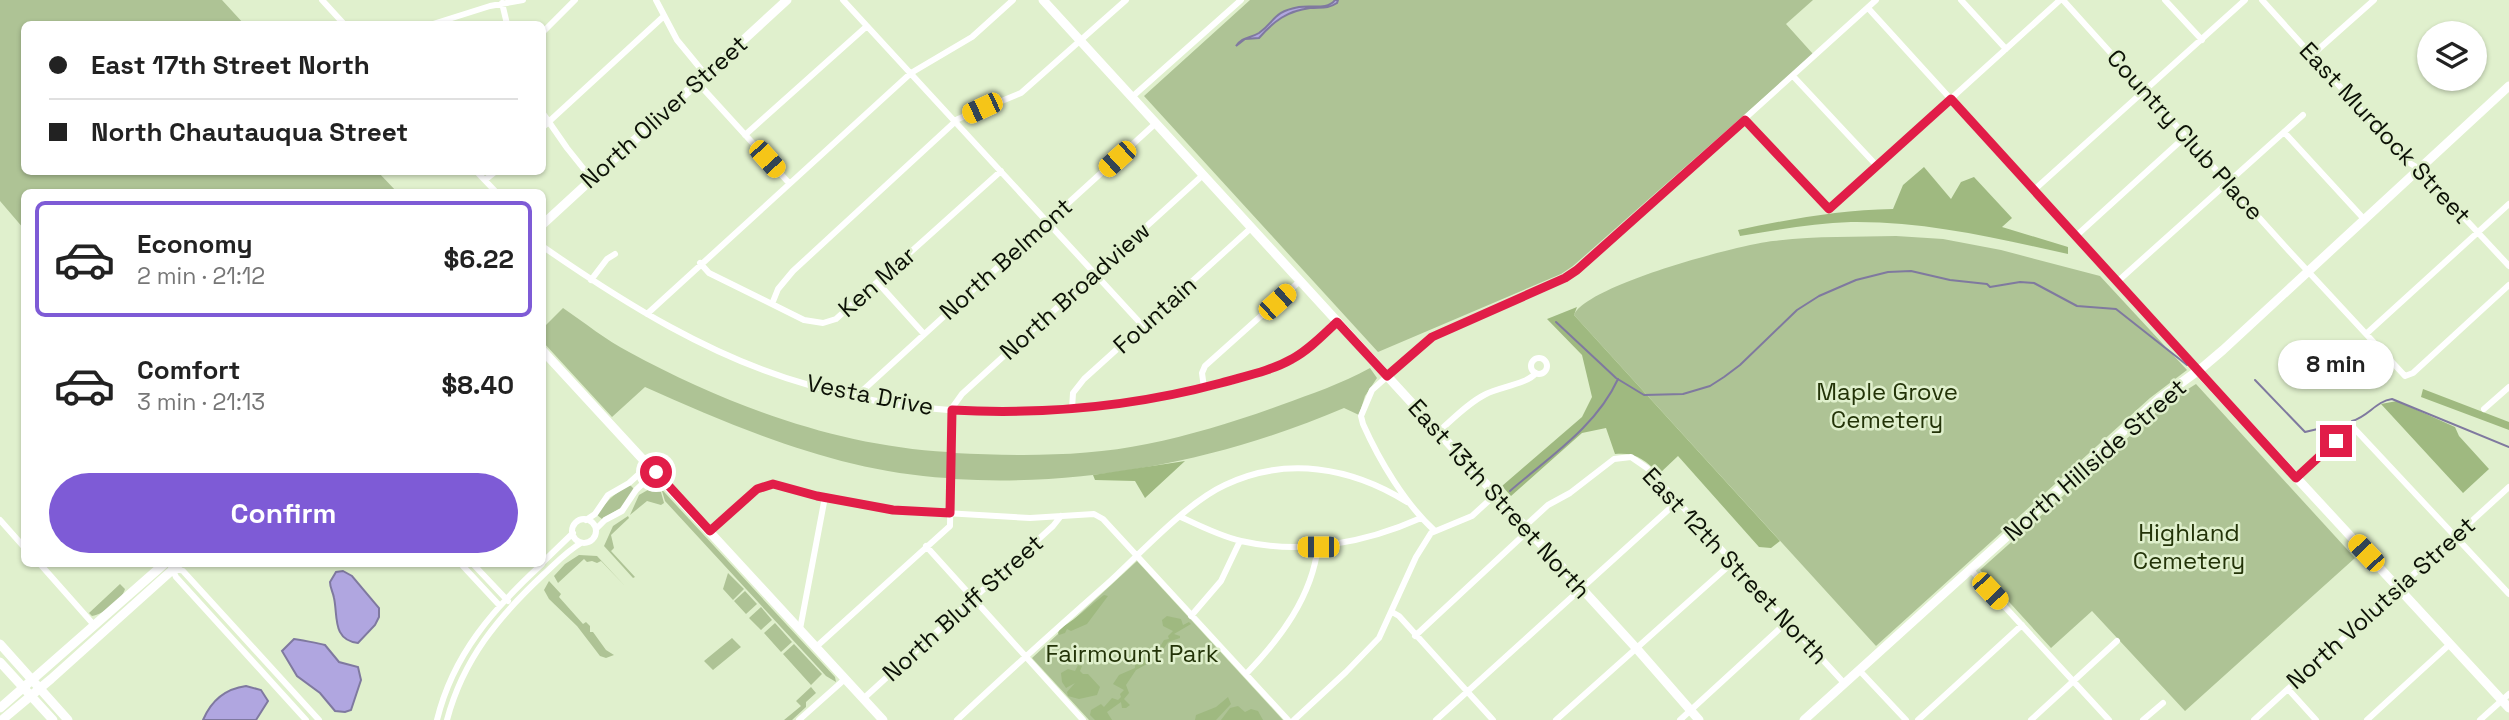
<!DOCTYPE html>
<meta charset="utf-8">
<style>
:root{--surface:#fff;--page:#f6f6f6;--text:#222;--muted:#767676;--line:#e0e0e0;--accent:#7e5bd6}
body{margin:0;font-family:"Space Grotesk",sans-serif;background:var(--page);color:var(--text);height:100vh;display:flex;flex-direction:column;font-size:26px;white-space:nowrap}
*{box-sizing:border-box;margin:0}
p{font-size:23px;color:var(--muted)}
.icon{flex:none;width:38px;height:38px;fill:none;stroke:currentColor;stroke-width:2;stroke-linecap:round;stroke-linejoin:round}
.map{position:relative;flex:1;overflow:hidden}
.drawer{position:absolute;left:21px;top:189px;width:525px;height:378px;display:flex;flex-direction:column;background:var(--surface);border-radius:10px;box-shadow:0 2px 5px #0004}
.drawer>*{flex:none}
.banner{position:absolute;left:21px;top:21px;width:525px;height:154px;border-radius:10px;box-shadow:0 2px 5px #0004;display:grid;align-content:center;height:154px;padding:0 28px;background:var(--surface)}
.tools{position:absolute;left:2417px;top:21px;display:grid;gap:14px}
.tools a{display:grid;place-items:center;width:70px;height:70px;border-radius:50%;background:var(--surface);box-shadow:0 2px 5px #0004;font-size:35px}
.end{position:absolute;width:32px;height:32px;margin:-16px;border:9px solid #e11d48;background:#fff;box-shadow:0 0 0 4px #fff}
.from{border-radius:50%}
.bubble{position:absolute;height:49px;border-radius:24px;background:var(--surface);box-shadow:0 2px 5px #0004;font-size:23px;font-weight:600;line-height:49px;text-align:center}
.car{position:absolute;width:21px;height:42px;margin:-21px -10px;border-radius:9px;box-shadow:0 0 5px 2px #0007;background:linear-gradient(#f5c518 24%,#345 0 40%,#f5c518 0 76%,#345 0 86%,#f5c518 0)}
.banner b{display:flex;align-items:center;gap:24px;height:66px;font-size:26px}
.banner b+b{border-top:2px solid var(--line)}
.banner i{width:18px;height:18px;background:var(--text)}
ul{padding:12px 0 0;list-style:none}
li{display:flex;align-items:center;gap:21px;height:116px;margin:0 14px 10px;padding:0 14px;border:4px solid transparent;border-radius:10px}
li div{flex:1}
li b{display:block;font-size:26px}
li em{font-style:normal;font-weight:600}
li.current{border-color:var(--accent)}
li>.icon{width:63px;height:63px;stroke-width:1.5}
.cta{display:flex;gap:14px;margin-top:auto;padding:14px 28px}
.cta a{flex:1;height:80px;border-radius:42px;background:var(--accent);color:#fff;font-size:28px;font-weight:600;line-height:80px;text-align:center}
.map>svg:first-child{display:block}
.green{fill:#aec395}
.forest{fill:#9fb980}
.water{fill:#b0a6e0;stroke:#7f799f;stroke-width:2}
.lines{fill:none;stroke-linecap:round;stroke-linejoin:round}
.stream{stroke:#7f799f;stroke-width:2}
.street{stroke:#fff;stroke-width:6}
.secondary{stroke:#fff;stroke-width:9}
.route{stroke:#e11d48;stroke-width:9}
.labels{text-anchor:middle;stroke-width:5;stroke-linejoin:round;paint-order:stroke}
.street-label{font-size:24px;fill:#0c1106;stroke:#e0f0cd}
.park-label{font-size:24px;fill:#233308;stroke:#e0f0cd}
</style>
<div class="map">
<svg width="2509" height="720" viewBox="0 0 2509 720">
<rect width="100%" height="100%" fill="#e0f0cd"/>
<!-- green -->
<path class="green" d="M0,0H222L244,24H24V172H378L397,192H24V229L0,201Z
M1250,0H1813L1786,24L1813,54L1573,266L1561,274L1378,352L1144,96Z
M1896,236L1943,239L2001,250L2100,276L2187,370L2150,398L1876,646L1574,315C1587,285 1738,245 1773,241C1813,236 1855,237 1896,236Z
M563,308C585,323 606,340 629,352C727,405 836,446 948,452L947,478C841,472 741,430 645,387L612,417L543,342V328Z
M1370,368L1377,378L1365,396L1359,415L1344,408C1222,460 1088,487 954,479V453C1016,456 1086,457 1147,444C1192,435 1237,421 1281,405C1311,394 1341,384 1370,368Z
M2196,384L2355,558L2185,711L2092,611L2051,648L1980,570L2169,401Z
M654,481L835,677L836,682L826,676L665,501L662,491L651,482Z
M630,485L634,489L622,507L602,519L597,515C607,500 615,493 630,485Z
M653,487L661,492L664,503L661,505L647,501L630,515L639,495Z
M628,516L629,518L611,535L614,548L611,551L635,577L633,578L604,546L613,526Z
M579,555L597,556L625,586L601,561L597,563L592,561L587,562L584,559L558,583L554,576L565,564Z
M1137,561L1283,720H1089L1032,658Z
M728,573L744,589L733,600L723,589Z
M549,581L561,594L559,597L583,624L586,622L590,626V632H593L606,650L614,655L606,658L600,656L577,626L549,599L544,590Z
M120,584L125,589C122,600 104,614 92,616L89,613Z
M745,591L757,604L746,614L734,601Z
M761,607L772,620L761,630L749,618Z
M775,623L792,642L781,652L764,633Z
M732,638L741,647L713,670L704,661Z
M794,644L822,674L811,685L783,654Z
M811,687L816,693L806,702V707L792,720H784L801,706L796,701Z"/>
<!-- forest -->
<path class="forest" d="M1924,167L1951,199L1961,182L1974,177L2012,218L2002,227L2068,247V254C1996,238 1925,221 1851,222C1814,223 1776,230 1740,236L1738,230C1790,219 1840,210 1893,209L1903,185Z
M1577,307L1574,315L1780,541L1771,548L1759,547L1678,456L1659,474C1645,460 1636,452 1615,454L1606,428L1582,433L1511,496L1502,486L1582,417L1592,397L1582,355L1547,319Z
M2423,389L2509,422V430L2421,397Z
M2397,401L2455,427L2459,436L2489,469L2463,493L2381,404Z
M1185,461L1145,498L1135,481L1095,480L1093,475Z
M1104,595L1108,596L1087,624L1071,631L1067,629L1065,633L1059,635L1058,633L1060,628C1073,622 1092,604 1104,595Z
M1167,616L1181,619L1183,625L1189,622L1191,624L1174,634L1180,636V638L1168,642L1161,653L1157,652L1164,640L1169,639L1168,636L1173,631L1163,626L1162,620Z
M1132,654L1147,658V664L1136,670L1126,685L1129,693L1124,699L1130,705L1126,708H1122L1121,702L1107,712L1112,720H1095L1090,715L1091,710L1101,704L1104,707L1112,698L1118,700L1121,697L1120,694L1124,690L1113,684L1119,675L1135,668V658L1128,665L1125,663V658Z
M1078,665L1082,666L1080,671L1083,674H1088L1100,687L1097,695L1079,699L1068,696L1067,692L1075,683L1066,688L1062,682L1061,673L1068,669L1075,671Z
M1228,697L1231,704L1216,720H1195L1196,715L1216,707Z
M1238,706L1245,712L1251,709L1258,711L1263,720H1221L1230,708Z"/>
<!-- water -->
<path class="water" d="M1335,0H1338L1337,3C1328,9 1321,7 1310,8C1287,11 1274,21 1259,38L1245,39L1236,46C1243,36 1249,39 1259,33C1276,21 1272,12 1299,7C1311,5 1328,10 1335,0Z
M343,571L352,576L379,608V617L375,625L358,643C332,640 338,616 334,598C333,592 330,588 330,582L336,572Z
M294,639C297,639 321,644 325,645L339,662L358,667L361,680L351,710L345,712L335,711L320,693L297,676L282,651Z
M246,686L261,690L268,701L256,720H203C211,701 224,689 246,686Z"/>
<g class="lines">
<!-- stream -->
<path class="stream" d="M1556,322L1616,378L1644,395L1683,394L1710,386L1724,377L1740,365L1797,310L1819,296L1856,280L1888,272L1911,271L1950,280L1987,284L1990,287L2020,282L2034,283L2077,306L2116,309L2187,365
M2255,380L2305,432L2343,423
M2352,421C2368,417 2376,401 2392,399L2509,447
M1510,491C1549,457 1596,427 1618,379"/>
<!-- street -->
<path class="street" d="M322,0L344,24
M656,0L677,40L705,74
M843,0L1143,326
M1961,0L2006,49
M2063,0L2291,253L2405,376L2413,373L2509,285
M2165,0L2202,40
M2262,0L2408,162L2418,168L2509,266
M502,3L507,24
M1868,8L2198,371
M433,24L490,6L523,0
M542,33L575,0
M2312,55L2374,0
M1793,76L1877,166
M697,82L789,183
M1132,97L1241,0
M542,112L567,148L591,178
M1745,120L1829,209L2060,0
M542,128L664,16
M2284,132L2363,218
M745,135L867,26
M477,172L496,192
M485,180L495,172
M2034,190L2245,0
M2076,236L2186,136
M542,246C624,303 712,358 809,385C917,417 1034,418 1145,400C1189,392 1253,380 1292,359C1309,350 1323,335 1337,322
M700,263L709,273L804,320L823,323L836,319L1001,171
M591,280L607,259L615,254
M2117,282L2303,115
M878,283L924,334
M772,304L778,289L793,271L958,119L1021,93L1126,0
M647,314L911,73L972,37L1013,0
M2366,334L2509,204
M1531 366a8 8 0 1 1 16 0a8 8 0 1 1-16 0Z
M1204,388L1202,373L1205,366L1300,281
M859,397L861,392L1156,123
M1072,409L1073,393L1084,379L1251,228
M2484,409L2509,387
M1438,432C1453,419 1468,403 1486,394C1499,387 1527,384 1536,373
M2296,478L2352,426L2509,594
M1181,517C1200,526 1220,536 1241,541C1302,555 1365,543 1421,518
M572 531a12 12 0 1 1 24 0a12 12 0 1 1-24 0Z
M0,520L24,547
M586,520L595,514L608,495L629,483L649,465
M1524,527L1548,505L1570,493L1614,459L1631,457L1647,468L1844,683
M596,529L605,520L622,511L636,490L655,472
M710,531L757,489L773,484L817,496L893,510L1030,518L1094,514L1103,519L1288,720
M1435,531C1405,504 1379,460 1363,424L1361,416L1372,390L1432,337L1565,278L1577,270L1876,0
M926,546L1083,720
M542,563L573,533
M40,564L94,625
M170,564L176,577L306,720
M461,564L500,606
M473,564L508,601
M174,568L183,571L319,720
M1970,569L2109,720
M1392,612L1399,616L1493,720
M1191,616L1221,581L1240,541
M800,629L825,497
M1415,636L1528,531
M816,647L950,526L952,408L962,394L1203,175
M1859,670L1906,720
M1246,674C1280,639 1312,597 1318,546
M2288,689L2316,720
M863,699L1053,526L1061,516
M437,720C453,654 494,608 542,564
M447,720C463,659 499,616 544,574C556,563 567,551 581,543
M799,720L845,679
M957,720C1006,674 1056,629 1107,584C1139,555 1186,503 1225,485C1286,456 1351,467 1407,502
M1294,720L1346,672L1379,638L1416,557L1431,533L1472,516L1495,495
M1436,720L1678,501
M1556,720L1733,562
M1680,720L1787,622
M1918,720L2022,625
M2031,720L2117,641
M2143,720L2163,703
M2254,720L2509,487
M2367,720L2450,644
M2480,720L2509,694"/>
<!-- secondary -->
<path class="secondary" d="M1043,0L1637,649L1699,720
M542,225L787,0
M542,350L883,720
M2198,371L2509,708
M0,644L68,720
M0,662L53,720
M0,708L164,564
M2,720L51,679L179,564
M1804,720L2159,399L2203,367L2223,350L2509,86"/>
</g>
<g class="lines">
<!-- route -->
<path class="route" d="M656,472L710,531L757,489L773,484L817,496L893,510L950,513L952,410C1044,415 1132,407 1221,383C1245,376 1271,371 1292,359C1309,350 1323,335 1337,322L1387,376L1432,337L1565,278L1577,270L1745,120L1829,209L1951,99L2296,478L2336,441"/>
</g>
<g class="labels">
<!-- street labels -->
<g class="street-label">
<text transform="translate(664 112) rotate(-42)" y="8">North Oliver Street</text>
<text transform="translate(2385 133) rotate(47)" y="8">East Murdock Street</text>
<text transform="translate(2185 135) rotate(48)" y="8">Country Club Place</text>
<text transform="translate(1006 259) rotate(-42)" y="8">North Belmont</text>
<text transform="translate(877 282) rotate(-41)" y="8">Ken Mar</text>
<text transform="translate(1075 291) rotate(-42)" y="8">North Broadview</text>
<text transform="translate(1155 315) rotate(-42)" y="8">Fountain</text>
<text transform="translate(870 395) rotate(11)" y="8">Vesta Drive</text>
<text transform="translate(2095 460) rotate(-41)" y="8">North Hillside Street</text>
<text transform="translate(1499 499) rotate(48)" y="8">East 13th Street North</text>
<text transform="translate(1735 566) rotate(47)" y="8">East 12th Street North</text>
<text transform="translate(2381 603) rotate(-42)" y="8">North Volutsia Street</text>
<text transform="translate(963 608) rotate(-42)" y="8">North Bluff Street</text>
</g>
<!-- park labels -->
<g class="park-label">
<text x="1887" y="400">Maple Grove<tspan x="1887" dy="28">Cemetery</tspan></text>
<text x="2189" y="541">Highland<tspan x="2189" dy="28">Cemetery</tspan></text>
<text x="1132" y="662">Fairmount Park</text>
</g>
</g>
</svg>
<div class="tools">
<a><svg class="icon" aria-label="layers" viewBox="0 0 24 24"><path d="M12 4l9 5-9 5-9-5zM3 14l9 5 9-5"/></svg></a>
</div>
<i class="end from" style="left:656px;top:472px"></i>
<i class="end" style="left:2336px;top:441px"></i>
<div class="bubble" style="left:2278px;top:340px;width:116px">8 min</div>
<i class="car" style="left:982px;top:108px;rotate:245deg"></i>
<i class="car" style="left:767px;top:159px;rotate:138deg"></i>
<i class="car" style="left:1117px;top:159px;rotate:228deg"></i>
<i class="car" style="left:1277px;top:302px;rotate:48deg"></i>
<i class="car" style="left:1318px;top:547px;rotate:270deg"></i>
<i class="car" style="left:2366px;top:553px;rotate:317deg"></i>
<i class="car" style="left:1990px;top:591px;rotate:137deg"></i>
<div class="banner">
<b><i class="from"></i>East 17th Street North</b>
<b><i></i>North Chautauqua Street</b>
</div>
<section class="drawer">
<ul>
<li class="current"><svg class="icon" aria-label="car" viewBox="0 0 24 24"><path d="M5 17H2v-5l4-1 3-4h7l3 4 3 1v5h-3M9 17h6M6 11h13"/><circle cx="7" cy="17" r="2"/><circle cx="17" cy="17" r="2"/></svg><div><b>Economy</b><p>2 min · 21:12</p></div><em>$6.22</em></li>
<li><svg class="icon" aria-label="car" viewBox="0 0 24 24"><path d="M5 17H2v-5l4-1 3-4h7l3 4 3 1v5h-3M9 17h6M6 11h13"/><circle cx="7" cy="17" r="2"/><circle cx="17" cy="17" r="2"/></svg><div><b>Comfort</b><p>3 min · 21:13</p></div><em>$8.40</em></li>
</ul>
<div class="cta"><a>Confirm</a></div>
</section>
</div>
